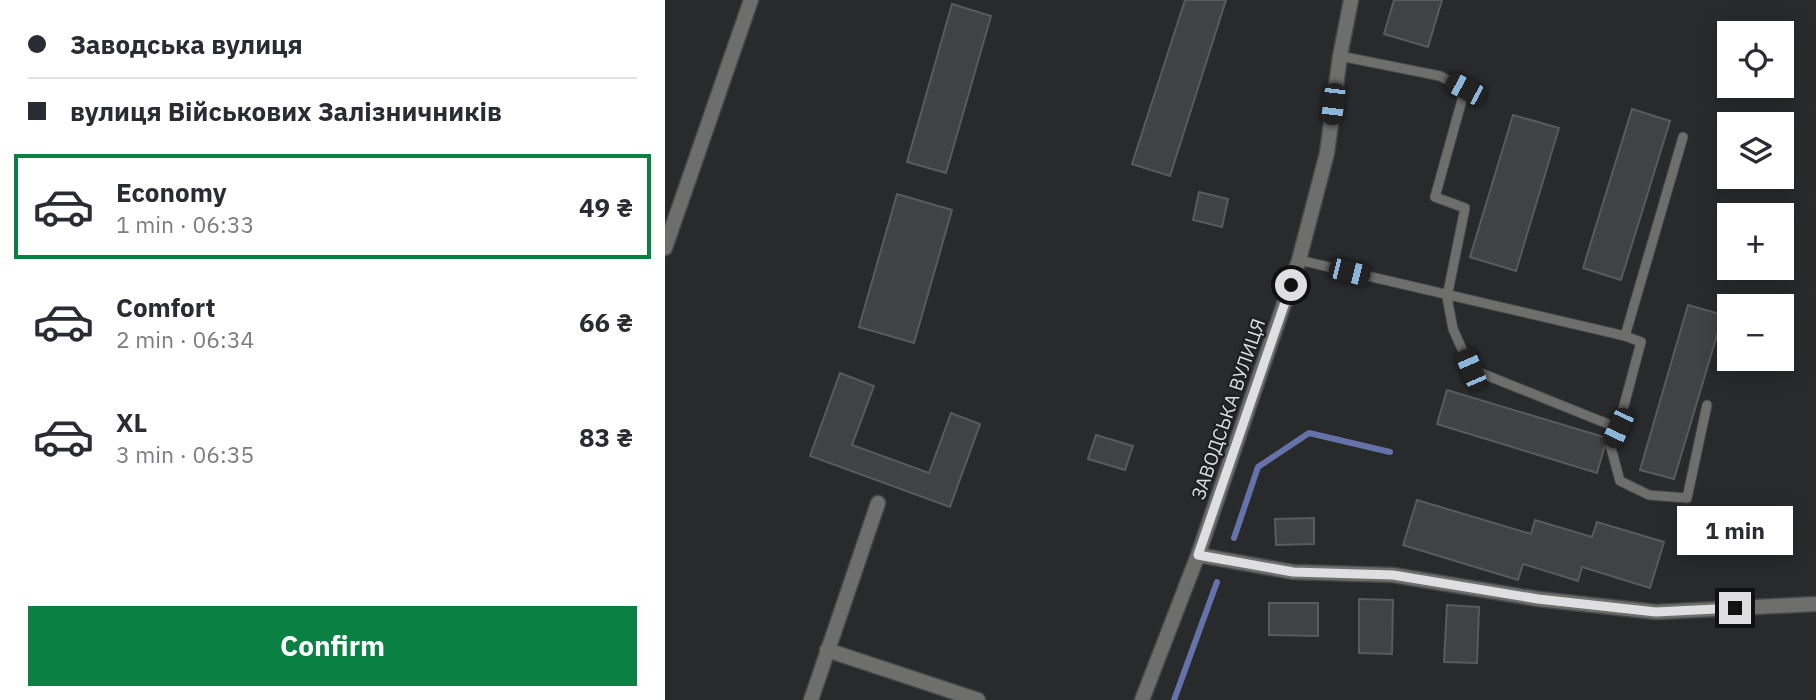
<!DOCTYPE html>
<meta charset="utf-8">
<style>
:root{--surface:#fff;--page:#f2f2f3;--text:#2b2b33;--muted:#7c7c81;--line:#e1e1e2;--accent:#0b8043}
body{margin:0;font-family:"IBM Plex Sans",sans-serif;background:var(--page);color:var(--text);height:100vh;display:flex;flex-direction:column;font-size:26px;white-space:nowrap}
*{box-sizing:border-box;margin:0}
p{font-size:23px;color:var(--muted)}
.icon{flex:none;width:38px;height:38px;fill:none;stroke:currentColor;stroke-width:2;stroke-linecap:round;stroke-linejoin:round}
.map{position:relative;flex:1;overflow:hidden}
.details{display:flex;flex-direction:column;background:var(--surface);width:665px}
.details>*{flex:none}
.banner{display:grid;align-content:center;height:154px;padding:0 28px;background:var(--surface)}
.tools{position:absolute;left:1052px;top:21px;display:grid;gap:14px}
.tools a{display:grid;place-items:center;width:77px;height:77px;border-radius:0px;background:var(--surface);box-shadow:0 4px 18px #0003;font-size:35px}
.end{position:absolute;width:32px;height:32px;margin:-16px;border:9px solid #dfdfe1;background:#111;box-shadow:0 0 0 4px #111}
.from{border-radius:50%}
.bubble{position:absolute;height:49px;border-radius:0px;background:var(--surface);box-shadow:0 4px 18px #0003;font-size:23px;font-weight:700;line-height:49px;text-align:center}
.car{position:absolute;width:21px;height:42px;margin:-21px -10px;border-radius:9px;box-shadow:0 0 5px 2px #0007;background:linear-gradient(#222 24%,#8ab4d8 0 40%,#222 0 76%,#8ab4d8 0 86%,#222 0)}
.banner b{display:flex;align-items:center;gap:24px;height:66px;font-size:26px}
.banner b+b{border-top:2px solid var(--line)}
.banner i{width:18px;height:18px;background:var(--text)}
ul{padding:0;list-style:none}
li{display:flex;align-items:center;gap:21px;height:105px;margin:0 14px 10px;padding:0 14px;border:4px solid transparent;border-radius:0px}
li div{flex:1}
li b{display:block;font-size:26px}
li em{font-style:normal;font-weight:700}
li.selected{border-color:var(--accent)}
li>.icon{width:63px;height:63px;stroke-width:1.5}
.cta{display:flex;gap:14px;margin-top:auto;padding:14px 28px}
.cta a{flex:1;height:80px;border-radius:0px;background:var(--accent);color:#fff;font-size:28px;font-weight:700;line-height:80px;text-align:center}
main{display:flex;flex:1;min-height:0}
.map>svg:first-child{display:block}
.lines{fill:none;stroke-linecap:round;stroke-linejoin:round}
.stream{stroke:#6673aa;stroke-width:6}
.building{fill:#414244;stroke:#595a5d;stroke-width:2}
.service-casing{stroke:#464749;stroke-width:11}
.minor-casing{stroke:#464749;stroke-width:17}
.service{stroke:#6e6e6d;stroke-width:9}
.minor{stroke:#6e6e6d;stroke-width:14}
.route{stroke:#dfdfe1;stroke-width:9}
.labels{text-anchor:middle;stroke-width:5;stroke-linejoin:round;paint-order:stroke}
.street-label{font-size:19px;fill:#dfdfe1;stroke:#1f2022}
</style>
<main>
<section class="details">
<div class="banner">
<b><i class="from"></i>Заводська вулиця</b>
<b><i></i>вулиця Військових Залізничників</b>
</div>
<ul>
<li class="selected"><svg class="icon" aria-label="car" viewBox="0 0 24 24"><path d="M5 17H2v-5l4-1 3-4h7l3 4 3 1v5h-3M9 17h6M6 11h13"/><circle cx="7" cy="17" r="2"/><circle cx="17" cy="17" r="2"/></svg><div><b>Economy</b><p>1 min · 06:33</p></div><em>49 ₴</em></li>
<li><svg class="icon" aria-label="car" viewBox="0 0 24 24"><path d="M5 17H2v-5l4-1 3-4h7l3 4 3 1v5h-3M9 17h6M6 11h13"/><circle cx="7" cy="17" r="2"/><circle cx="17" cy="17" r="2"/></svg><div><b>Comfort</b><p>2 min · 06:34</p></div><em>66 ₴</em></li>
<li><svg class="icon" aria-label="car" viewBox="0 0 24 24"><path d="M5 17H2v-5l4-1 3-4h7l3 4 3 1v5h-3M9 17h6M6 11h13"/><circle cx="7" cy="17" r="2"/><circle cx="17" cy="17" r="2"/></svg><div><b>XL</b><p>3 min · 06:35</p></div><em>83 ₴</em></li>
</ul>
<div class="cta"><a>Confirm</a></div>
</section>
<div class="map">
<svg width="1151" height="700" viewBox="0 0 1151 700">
<rect width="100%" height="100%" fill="#292a2c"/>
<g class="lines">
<!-- stream -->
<path class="stream" d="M569,538L593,467L644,433L725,452
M509,700L552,582"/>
</g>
<!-- building -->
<path class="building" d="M520,0H561L505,176L467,164Z
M729,0H777L763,47L719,34Z
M287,4L326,16L281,173L242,162Z
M1054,24H1077V33H1064V45H1054Z
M967,109L1005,121L956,280L918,268Z
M848,115L894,128L851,271L805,257Z
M534,192L563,199L557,227L528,220Z
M232,194L287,210L249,343L194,327Z
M1023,305L1058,315L1009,479L975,470Z
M175,373L209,386L187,445L264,473L286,413L315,424L285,507L145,456Z
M782,390L942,438L932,473L772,424Z
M431,435L468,446L460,470L423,459Z
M752,500L866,534L870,520L927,537L932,522L999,542L985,588L917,567L913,581L858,564L853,580L738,545Z
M649,518V544L611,545L610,519Z
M694,599L728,600L727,654L694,653Z
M604,603H653V636L604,635Z
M782,605L814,607L812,663L779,662Z"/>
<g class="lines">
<defs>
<path id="service" d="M634,260L960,336L976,342L953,428L806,369L788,329L782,297L800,208L770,197L800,89L775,76L675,56
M960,336L1018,137
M953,428L945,444L955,481L984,495L1022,498L1042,405"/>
<path id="minor" d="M0,248L86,0
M533,555L628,572L728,575L873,599L991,612L1151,604
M162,650L313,700
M146,700L213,503
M477,700L533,555L634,260L662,153L675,56L686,0"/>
</defs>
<!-- service casing -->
<use href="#service" class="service-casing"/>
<!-- minor casing -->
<use href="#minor" class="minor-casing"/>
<!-- service -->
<use href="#service" class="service"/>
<!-- minor -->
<use href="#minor" class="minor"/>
</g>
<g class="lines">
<!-- route -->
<path class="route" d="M626,285L533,555L628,572L728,575L873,599L991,612L1070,608"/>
</g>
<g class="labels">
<!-- street labels -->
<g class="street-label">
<text transform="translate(563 409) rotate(-71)" y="7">ЗАВОДСЬКА ВУЛИЦЯ</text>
</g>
</g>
</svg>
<div class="tools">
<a><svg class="icon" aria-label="locate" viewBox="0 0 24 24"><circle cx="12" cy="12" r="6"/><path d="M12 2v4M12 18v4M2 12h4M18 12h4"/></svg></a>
<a><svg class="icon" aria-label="layers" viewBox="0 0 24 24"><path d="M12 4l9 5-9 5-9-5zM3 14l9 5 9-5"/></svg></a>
<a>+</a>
<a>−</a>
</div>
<i class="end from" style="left:626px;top:285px"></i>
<i class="end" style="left:1070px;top:608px"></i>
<div class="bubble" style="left:1012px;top:506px;width:116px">1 min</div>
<i class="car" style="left:800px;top:89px;rotate:298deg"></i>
<i class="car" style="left:668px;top:104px;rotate:187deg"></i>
<i class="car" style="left:684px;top:272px;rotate:104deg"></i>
<i class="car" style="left:806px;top:369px;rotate:337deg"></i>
<i class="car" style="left:953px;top:428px;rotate:205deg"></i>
</div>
</main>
